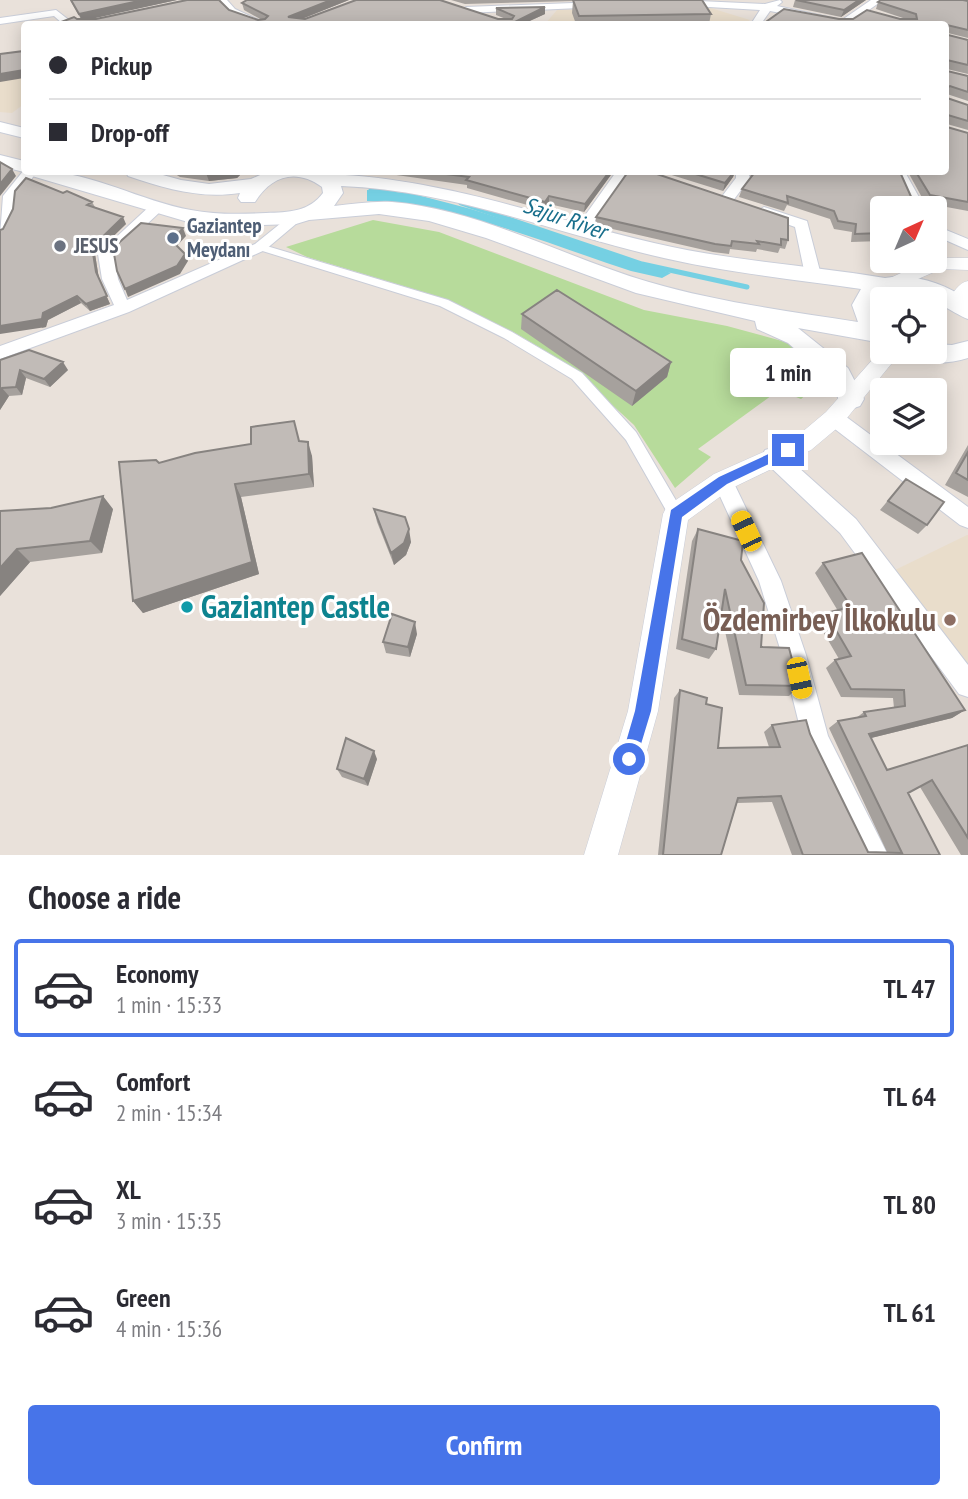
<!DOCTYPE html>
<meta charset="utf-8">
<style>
:root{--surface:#fff;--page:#f2f2f3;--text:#2b2b33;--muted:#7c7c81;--line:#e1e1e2;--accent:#4774e9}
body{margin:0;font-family:"PT Sans Narrow",sans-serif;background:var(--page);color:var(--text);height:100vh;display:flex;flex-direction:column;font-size:26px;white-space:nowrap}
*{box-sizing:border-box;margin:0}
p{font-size:23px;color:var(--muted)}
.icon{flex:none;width:38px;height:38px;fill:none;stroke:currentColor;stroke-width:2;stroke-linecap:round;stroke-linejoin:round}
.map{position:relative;height:855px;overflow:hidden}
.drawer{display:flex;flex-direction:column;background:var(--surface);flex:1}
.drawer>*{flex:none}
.guide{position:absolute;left:21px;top:21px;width:928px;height:154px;border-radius:7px;box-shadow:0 4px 18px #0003;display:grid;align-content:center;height:154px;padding:0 28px;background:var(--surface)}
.needle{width:46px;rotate:44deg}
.controls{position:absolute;left:870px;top:196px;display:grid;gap:14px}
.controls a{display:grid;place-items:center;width:77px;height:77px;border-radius:7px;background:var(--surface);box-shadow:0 4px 18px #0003;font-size:35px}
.end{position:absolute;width:32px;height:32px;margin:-16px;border:9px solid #4774e9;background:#fff;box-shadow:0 0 0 4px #fff}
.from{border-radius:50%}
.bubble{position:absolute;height:49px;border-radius:7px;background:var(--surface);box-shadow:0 4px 18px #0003;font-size:23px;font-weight:700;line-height:49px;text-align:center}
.car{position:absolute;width:21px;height:42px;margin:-21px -10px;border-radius:9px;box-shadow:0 0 5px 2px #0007;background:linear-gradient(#f5c518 24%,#345 0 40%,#f5c518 0 76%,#345 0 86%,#f5c518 0)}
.guide b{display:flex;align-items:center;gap:24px;height:66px;font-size:26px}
.guide b+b{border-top:2px solid var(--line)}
.guide i{width:18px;height:18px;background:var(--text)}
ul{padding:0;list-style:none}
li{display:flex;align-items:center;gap:21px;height:98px;margin:0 14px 10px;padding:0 14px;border:4px solid transparent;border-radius:7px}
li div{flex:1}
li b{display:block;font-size:26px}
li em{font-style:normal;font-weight:700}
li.selected{border-color:var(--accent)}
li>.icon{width:63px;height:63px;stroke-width:1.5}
h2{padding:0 28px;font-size:32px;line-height:84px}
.cta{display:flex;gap:14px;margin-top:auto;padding:14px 28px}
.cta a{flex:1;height:80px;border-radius:7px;background:var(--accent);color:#fff;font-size:28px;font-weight:700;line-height:80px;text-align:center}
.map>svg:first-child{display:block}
.education{fill:#e9ddcb}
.green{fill:#b7db9b}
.water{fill:#75d0e3}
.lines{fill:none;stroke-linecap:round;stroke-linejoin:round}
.stream{stroke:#75d0e3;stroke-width:5}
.pedestrian-casing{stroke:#c9cdd8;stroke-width:2}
.minor-casing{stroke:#c9cdd8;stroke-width:2}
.tertiary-casing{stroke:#c9cdd8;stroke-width:1}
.secondary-casing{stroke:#c9cdd8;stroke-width:2}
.pedestrian{fill:#fff;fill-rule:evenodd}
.minor{fill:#fff;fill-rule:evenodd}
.tertiary{fill:#fff;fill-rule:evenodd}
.secondary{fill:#fff;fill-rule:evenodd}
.wall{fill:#a6a19d}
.shaded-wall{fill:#878380}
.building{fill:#c1bbb7;stroke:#878380;stroke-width:2}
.route{fill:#4774e9}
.service-dot{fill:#5c6f8a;stroke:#fff;stroke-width:2.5}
.worship-dot{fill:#6b7280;stroke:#fff;stroke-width:2.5}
.culture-dot{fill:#0f9aa8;stroke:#fff;stroke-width:2.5}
.education-dot{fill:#8d6e63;stroke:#fff;stroke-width:2.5}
.labels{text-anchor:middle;stroke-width:6;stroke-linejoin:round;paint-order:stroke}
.far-service-label{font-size:21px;font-weight:bold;fill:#4e5e75;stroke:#fff;text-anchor:start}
.far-worship-label{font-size:21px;font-weight:bold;fill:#5b616d;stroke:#fff;text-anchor:start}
.far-water-label{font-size:23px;font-style:italic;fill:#186e8b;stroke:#fff}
.near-culture-label{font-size:32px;font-weight:bold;fill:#0d838f;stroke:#fff;text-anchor:start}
.near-education-label{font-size:32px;font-weight:bold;fill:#785e54;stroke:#fff;text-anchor:end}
</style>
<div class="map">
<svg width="968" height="855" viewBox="0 0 968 855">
<rect width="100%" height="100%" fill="#e9e1da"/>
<!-- education -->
<path class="education" d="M704,6L750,20L744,24H545L557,10Z
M24,51V104L12,113L0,112V54Z
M967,535H968V671L895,570Z"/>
<!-- green -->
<path class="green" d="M373,220L439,232L644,310L727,326L793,344L834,371L801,399L779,390L698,449L711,457L675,488L634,425L569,365L515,333L446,299L307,257L286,247Z"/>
<!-- water -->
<path class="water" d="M367,190L410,193L471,209L671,273L662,278L631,271C545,243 458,205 367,201Z"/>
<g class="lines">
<!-- stream -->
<path class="stream" d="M371,190H395
M461,203L642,264L747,287"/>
<defs>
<path id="pedestrian" d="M260,244L448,300L512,332L582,373L636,432L681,509L684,514L681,519L676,521L671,519L626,440L572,379L504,338L440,306L256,249L254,247Z"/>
<path id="minor" d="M217,0H227L235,9L267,24C247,26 229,16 217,0Z
M678,0L765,4L780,0L782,2L777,6L842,20L871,0H883L849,24H837L770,11L761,24H751L760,10L675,5L673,3Z
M599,2L602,3V7L466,13L461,10L466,7Z
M56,10L74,24H63L54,16L0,24V18Z
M24,170L37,172L17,197L15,215L5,235L0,236L3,196Z
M616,172H629L586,234H576L574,231Z
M736,172H748L750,178L732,202H722L720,199L736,178Z
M893,172H905L925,208H911Z
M157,203L164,207L162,210L114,255L118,279L127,300L255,244L291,215L296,214L303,218L265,250L129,312L0,359V346L114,305L102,279L98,254L152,204Z
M764,207L807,221L821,275L819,279H807L805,275L795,227L759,214L757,211Z
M934,225L968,239V250L934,235Z
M934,246L939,248L946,263L944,266L938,268L932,266L929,261H934Z
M834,411L841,413L968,507V528L960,525L827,423L824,418L827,413Z
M772,448L779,450L856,519L968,665V697L959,694L840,533L765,462L762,456L765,450Z
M723,473L730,475L781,581L806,655L828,736L888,855H859L803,740L782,655L759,581L713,481L716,475Z"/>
<path id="tertiary" d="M934,258H968V270L941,269L895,289L888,287L886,283L888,279L927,261H934Z
M968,281V301L964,307H950L947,302C953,293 958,283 968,281Z
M882,349V352H901L842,424L811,450L732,488L688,520L658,711L618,855H584L628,711L663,514L667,506L714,474L795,438L826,412Z"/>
<path id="secondary" d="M0,122L24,128V138L0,132Z
M0,155L24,161V172H28H24L0,166Z
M30,172C84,167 138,201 191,210C216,215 241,214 266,213C289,212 309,212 323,193L322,187C296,168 271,176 255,202H241L238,198L240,193C201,199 166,189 128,176L126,172H152L181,180L209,184L251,179L267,172H325L329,174C446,179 542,217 654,243C730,261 808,265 885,278C914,273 944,283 968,300V319C949,313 891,264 875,305L876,314L882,322V343L798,328L848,368L864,399L860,406L851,409L842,406L829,379L788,343L757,329L755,321L636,293L486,238L429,221L379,214L309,220L296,224L224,226L188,222L32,176ZM341,186C449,190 547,230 651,255C720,272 791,279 861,289L852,305L858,322C788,311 717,302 649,282C566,258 479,209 392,202C372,201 353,204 334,206L343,193Z
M968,341V358C949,364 927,364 908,358L904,352H934V344L952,345Z"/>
</defs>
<!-- pedestrian casing -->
<use href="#pedestrian" class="pedestrian-casing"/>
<!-- minor casing -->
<use href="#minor" class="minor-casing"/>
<!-- tertiary casing -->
<use href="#tertiary" class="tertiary-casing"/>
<!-- secondary casing -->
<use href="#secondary" class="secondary-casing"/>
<!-- pedestrian -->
<use href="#pedestrian" class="pedestrian"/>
<!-- minor -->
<use href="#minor" class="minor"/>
<!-- tertiary -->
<use href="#tertiary" class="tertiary"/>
<!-- secondary -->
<use href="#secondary" class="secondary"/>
</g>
<!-- wall -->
<path class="wall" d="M70,0H177L88,19L229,10L258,20H262L244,10L242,3L349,0L302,19H506L496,15V8L545,7V14L523,24H56L81,19Z
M451,0H702L711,14L709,24H576L572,13L573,1L465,4Z
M795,0H866L841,17L793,7Z
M968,1V38L948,33V35L968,40V74L947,69V71L968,76V101L947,94V98L968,105V130L947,124V127L968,133V211L925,203L908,172H945L839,19H906L876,9L878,2Z
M172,172H243L237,178L209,181L180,177Z
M375,172H613L584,212L549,204L545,210L467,188V185Z
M662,172H735L733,177L723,191Z
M749,172H900L882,208V243L881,241L851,242L852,232L834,229L830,219L787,205L784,211L739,197L742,189L751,177Z
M63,193L92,202L95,207L126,224L95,254L99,279L110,304L90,311L81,303L48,320L46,327L42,328L3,229Z
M596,217L788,240L785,249L780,248L778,253L757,249L756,252L730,249L729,254L713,252L595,225Z
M522,314L671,362L667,377L632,406L521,329Z
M0,360L68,370L50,387L26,378L22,395L9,396L0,410Z
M301,441L312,456L314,487L241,497L259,574L143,613L133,601L159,463Z
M968,445V497L945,485Z
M906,479L927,525L918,534L880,510Z
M51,508L113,509L102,553L30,562L0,596V511Z
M374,509L411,542L406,555L394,565L377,522Z
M698,529L741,560L761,647L799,686L789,696L739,695L721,613L716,649L709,659L676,649L692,541Z
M823,563L965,710L952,718L871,738L887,770L968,745V855H961L920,787L908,793L940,855H792L772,802L737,803L721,855H658L674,698L680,690L706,704L718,748L769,747L764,732L772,725L810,734L868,852H887L829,728L838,721L856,718L864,712L894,708L893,698L841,697L826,668L835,660L839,659L818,623L826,613L838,611L815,573Z
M417,634L410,657L386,653L383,642Z
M377,759L368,786L342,777L337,769Z"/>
<!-- shaded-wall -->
<path class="shaded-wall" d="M143,0H177L82,21L79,14Z
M331,0H349L289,24L288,17Z
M859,0H866L841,17L844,10Z
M545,7V14L523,24H511Z
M24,70V78L0,82V74Z
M12,169L16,176L0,196V203V184Z
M222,172H243L237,178L209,181L206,173Z
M609,172H613L584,212L585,204Z
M734,172H735L733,177L723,191L725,183Z
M549,196V204L545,210V202Z
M123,217L126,224L95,254L99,279L110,304L90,311L86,304L96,272L92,247Z
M183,228L186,236L175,248L172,241Z
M185,254L188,261L180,274L128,297L125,289Z
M77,296L81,303L48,320L46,327L0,334V326L43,313Z
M63,362L68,370L50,387L44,379Z
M671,362L667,377L632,406L636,391Z
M20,370L26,378L22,395L16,387Z
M2,388L9,396L0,410V392Z
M308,442L312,456L314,487L309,474Z
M235,484L241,497L259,574L143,613L133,601Z
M103,496L113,509L102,553L90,541Z
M409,529L411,542L406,555L394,565L391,553Z
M17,549L30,562L0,596V568Z
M415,622L417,634L410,657L408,647Z
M965,710L952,718L859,741L869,734Z
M374,751L377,759L368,786L364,779Z"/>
<!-- building -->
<path class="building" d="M71,0H143L79,14Z
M187,0H219L229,10L258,20L265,19L268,16L242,3L247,0H331L288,17L305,19L356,0H440L498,19H512L514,16L496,8L545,7L511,24H513H56L74,17L77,19H96Z
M573,0H702L711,14L579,16Z
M796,0H859L844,10Z
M881,0H963L968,1V30L947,25L948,35L968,40V65L947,60V71L968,76V92L950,86L946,88L947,98L968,105V121L948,115L947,127L968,133V202L930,195L916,172H945V24H763L784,9L839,19H853L867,10L900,19H917L916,14L878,2Z
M24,51V70L0,74V54Z
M0,162L12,169L0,184Z
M194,172H222L206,173Z
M431,172H609L585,204L549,196L545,202L466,180L469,177Z
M628,172H651L788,218V240L781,239V245L757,241L759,244L732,241L731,246L715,244L596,217Z
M689,172H734L725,183Z
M755,172H900L913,201L916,203L918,208H882V233L855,234L856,224L838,221L834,211L787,196L788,203L742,189Z
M26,178L63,193L67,191L92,202L87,205L123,217L92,247L96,272L107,296L86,304L77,296L43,313L42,319L0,326V230L3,229L13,209L15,191Z
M141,223L183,228L172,241L185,254L177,266L125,289L117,271L113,248Z
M557,290L671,362L636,391L522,314Z
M29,350L63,362L44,379L20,370L16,387L2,388L0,392V360Z
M294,421L299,441L308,442L309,474L235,484L252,562L133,601L119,462L156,460L159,463L195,453L251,444V427Z
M968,452V480L956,473Z
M906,479L944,502L927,525L888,501Z
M103,496L90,541L17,549L0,568V511L51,508Z
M374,509L405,517L409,529L404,543L391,553Z
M698,529L743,541L741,560L764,603L761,647L789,648L799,686L746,685L725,589L716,649L682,639Z
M862,553L965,710L869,734L887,770L968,745V838L932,780L908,793L940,855H803L781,796L738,798L721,855H663L680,690L707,698L706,704L722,708L718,748L780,747L772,725L806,720L810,734L868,852L902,853L838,721L866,716L864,712L905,706L904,690L851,689L835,660L851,656L826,613L851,607L823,563Z
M392,614L415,622L408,647L383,642Z
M346,738L374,751L364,779L337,769Z"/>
<!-- route -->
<path class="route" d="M788,445L792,447V453L727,484L682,517L651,711L635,764L629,767L624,764L621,759L635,711L671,510L719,477Z"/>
<!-- markers -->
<circle class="service-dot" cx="173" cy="238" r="7"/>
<circle class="worship-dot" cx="60" cy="246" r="7"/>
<circle class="culture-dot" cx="187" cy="607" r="7"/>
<circle class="education-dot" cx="950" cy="620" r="7"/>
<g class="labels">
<!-- far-service labels -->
<g class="far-service-label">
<text x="187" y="233">Gaziantep<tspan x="187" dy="24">Meydanı</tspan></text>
</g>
<!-- far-worship labels -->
<g class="far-worship-label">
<text x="74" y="253">JESUS</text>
</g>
<!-- far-water labels -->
<g class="far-water-label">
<text transform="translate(565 218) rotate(19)" y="8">Sajur River</text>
</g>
<!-- near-culture labels -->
<g class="near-culture-label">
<text x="201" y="618">Gaziantep Castle</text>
</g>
<!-- near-education labels -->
<g class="near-education-label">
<text x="936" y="631">Özdemirbey İlkokulu</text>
</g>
</g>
</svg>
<div class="controls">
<a><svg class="needle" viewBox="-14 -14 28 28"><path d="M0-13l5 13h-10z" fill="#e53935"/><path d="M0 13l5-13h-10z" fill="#7c7c81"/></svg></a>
<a><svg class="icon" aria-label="locate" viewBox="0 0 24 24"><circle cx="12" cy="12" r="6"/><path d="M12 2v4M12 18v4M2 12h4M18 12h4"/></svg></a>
<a><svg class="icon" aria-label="layers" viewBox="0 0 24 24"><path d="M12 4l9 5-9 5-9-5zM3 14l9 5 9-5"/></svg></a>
</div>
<i class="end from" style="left:629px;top:759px"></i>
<i class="end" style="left:788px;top:450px"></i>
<div class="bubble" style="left:730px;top:348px;width:116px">1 min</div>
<i class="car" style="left:746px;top:531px;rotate:335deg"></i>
<i class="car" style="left:799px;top:678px;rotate:168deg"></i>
<div class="guide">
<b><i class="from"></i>Pickup</b>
<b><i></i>Drop-off</b>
</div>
</div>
<section class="drawer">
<h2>Choose a ride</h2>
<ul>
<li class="selected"><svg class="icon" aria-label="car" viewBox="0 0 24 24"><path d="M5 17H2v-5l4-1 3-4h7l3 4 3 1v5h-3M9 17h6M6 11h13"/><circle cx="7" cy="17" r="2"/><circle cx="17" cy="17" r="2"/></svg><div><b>Economy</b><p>1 min · 15:33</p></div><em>TL 47</em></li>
<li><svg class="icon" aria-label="car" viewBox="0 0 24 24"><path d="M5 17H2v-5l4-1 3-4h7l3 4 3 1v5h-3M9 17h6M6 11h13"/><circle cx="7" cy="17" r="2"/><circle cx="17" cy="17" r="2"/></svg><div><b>Comfort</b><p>2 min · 15:34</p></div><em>TL 64</em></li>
<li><svg class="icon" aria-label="car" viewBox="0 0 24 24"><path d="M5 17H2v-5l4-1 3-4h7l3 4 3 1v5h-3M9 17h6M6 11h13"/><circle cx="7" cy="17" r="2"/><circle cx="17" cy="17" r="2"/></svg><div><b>XL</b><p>3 min · 15:35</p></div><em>TL 80</em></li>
<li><svg class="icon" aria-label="car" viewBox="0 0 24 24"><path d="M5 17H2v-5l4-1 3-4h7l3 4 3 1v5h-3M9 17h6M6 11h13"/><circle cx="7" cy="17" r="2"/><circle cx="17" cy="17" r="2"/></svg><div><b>Green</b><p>4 min · 15:36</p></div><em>TL 61</em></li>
</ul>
<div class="cta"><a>Confirm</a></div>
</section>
